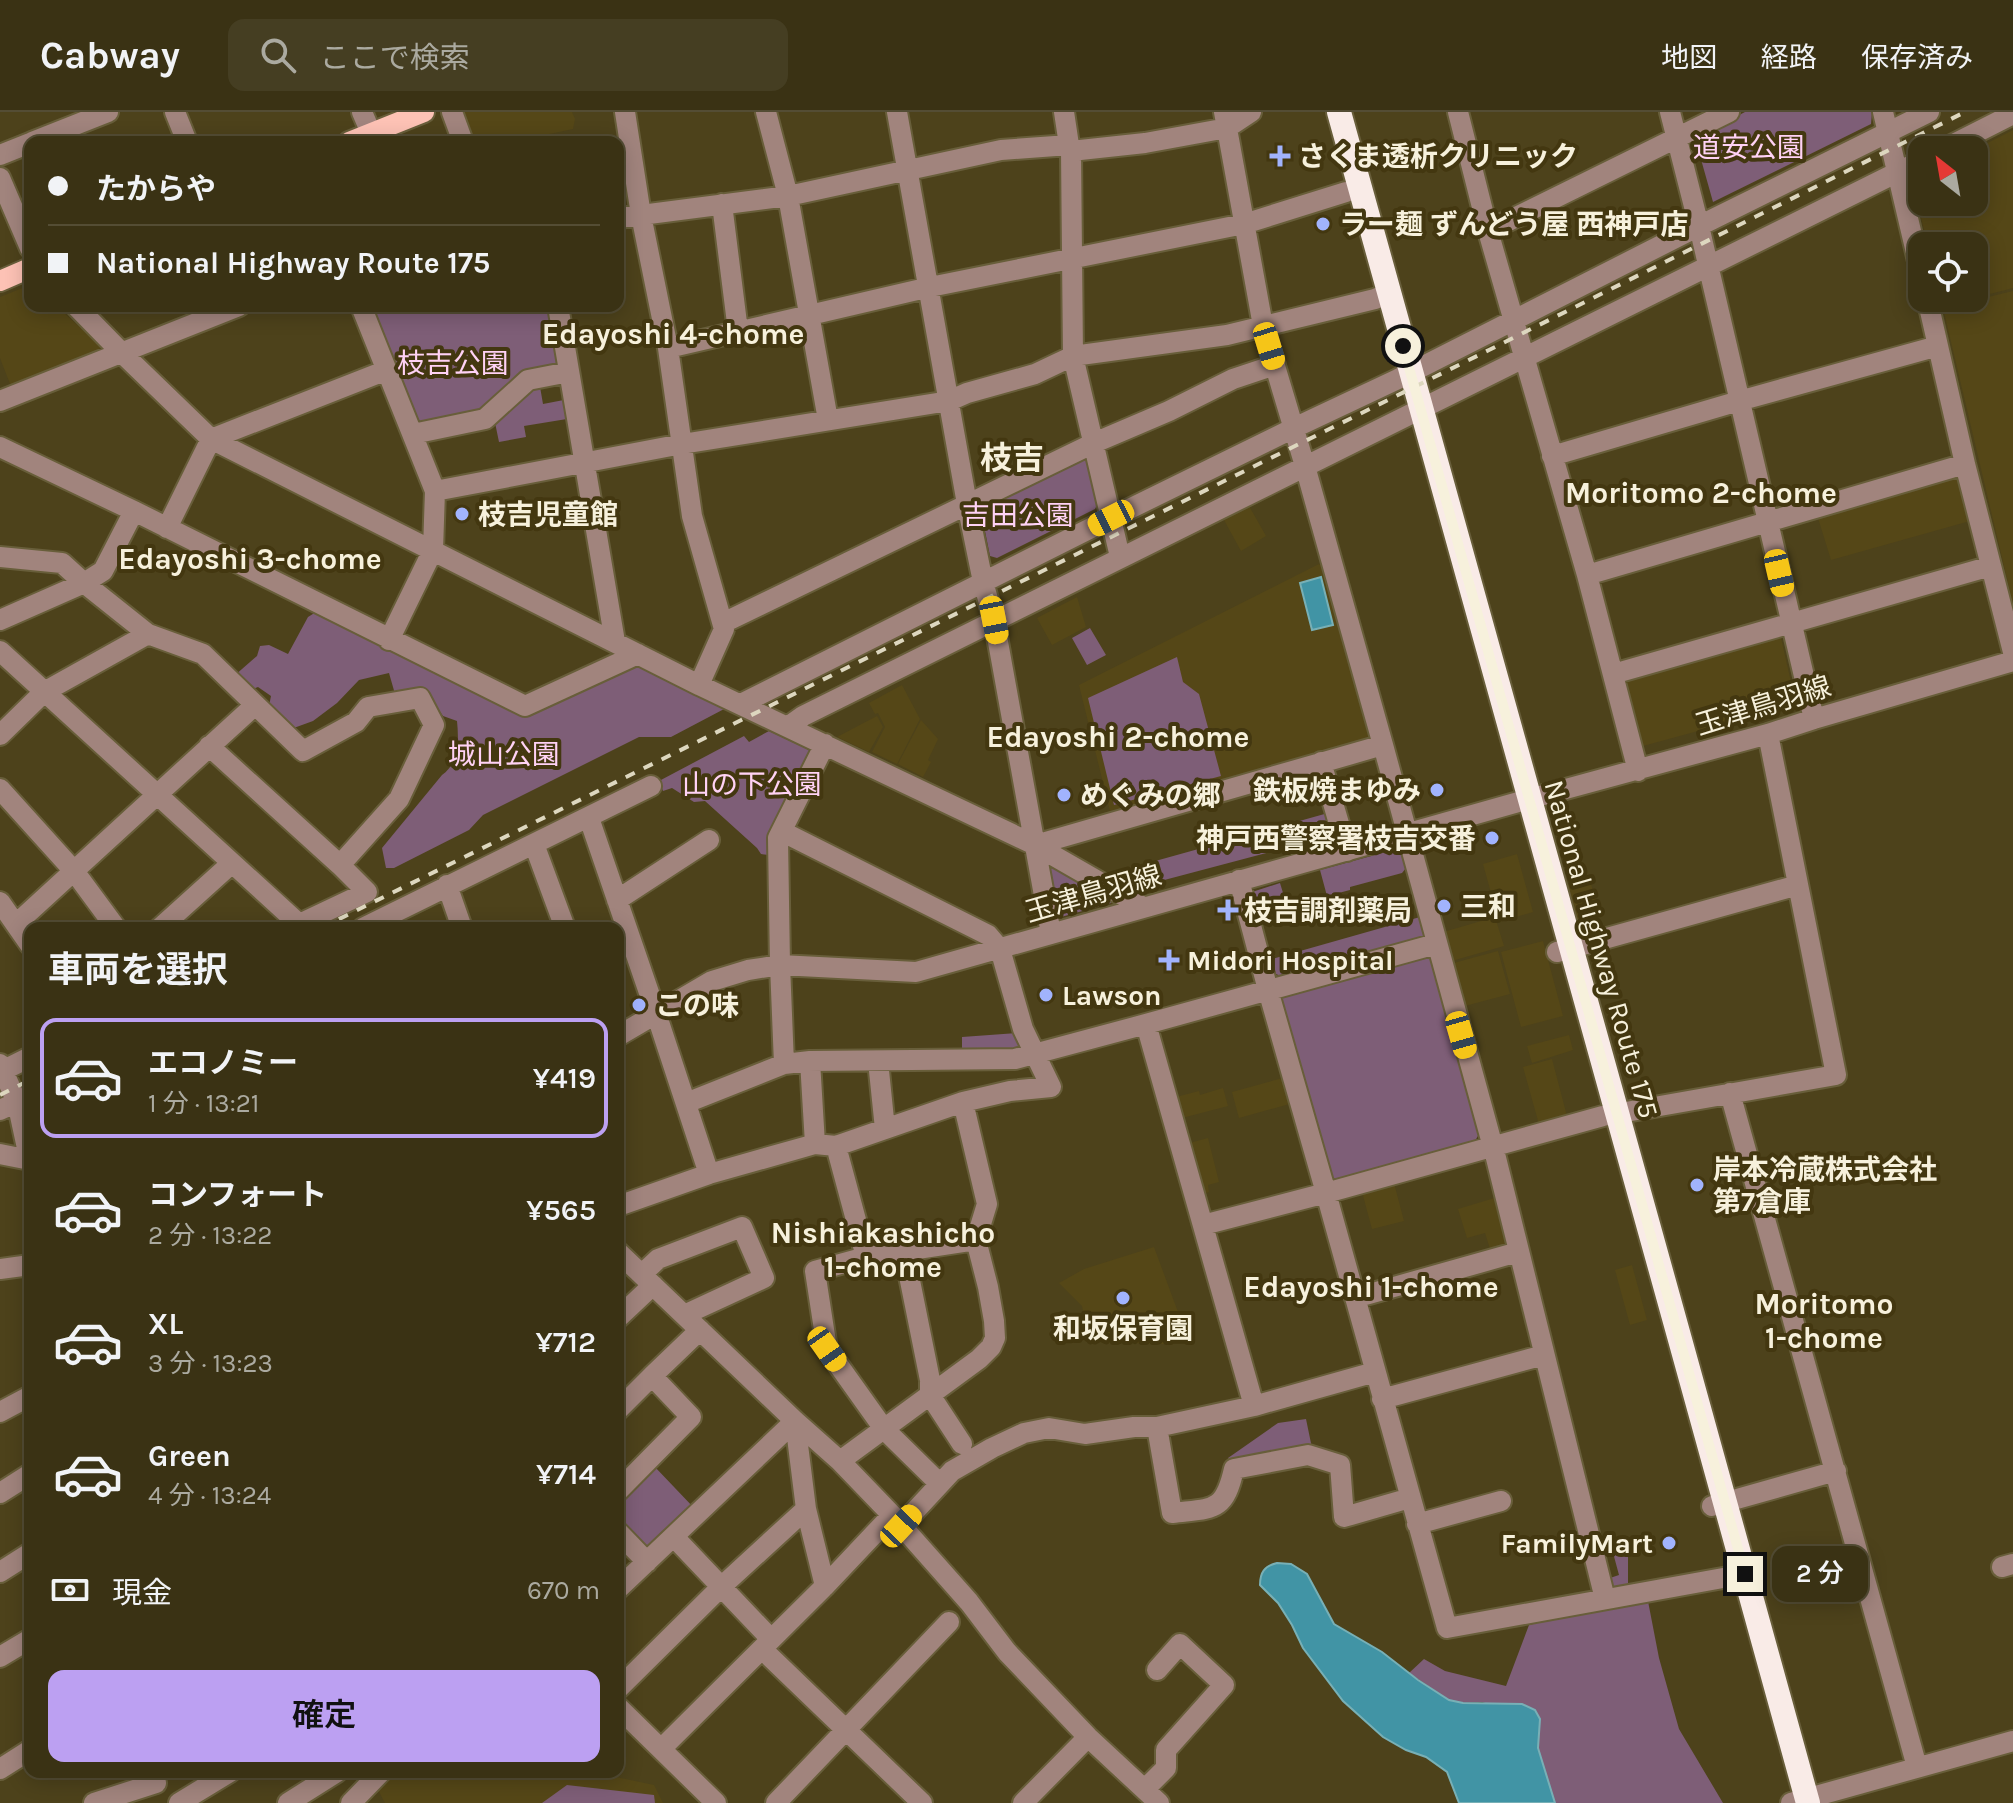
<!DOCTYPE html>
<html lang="ja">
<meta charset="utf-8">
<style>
:root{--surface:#3a3214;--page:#453e22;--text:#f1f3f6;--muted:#abaaa0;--line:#544d34;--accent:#bca0f2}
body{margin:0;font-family:Karla,"Noto Sans JP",sans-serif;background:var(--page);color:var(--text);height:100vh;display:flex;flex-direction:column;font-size:30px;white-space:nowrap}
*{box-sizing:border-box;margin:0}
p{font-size:26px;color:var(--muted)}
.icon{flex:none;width:44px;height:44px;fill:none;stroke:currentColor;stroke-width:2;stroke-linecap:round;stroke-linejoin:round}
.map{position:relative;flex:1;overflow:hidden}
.sheet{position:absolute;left:24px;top:810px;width:600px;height:856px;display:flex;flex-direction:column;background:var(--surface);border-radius:16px;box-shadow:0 4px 20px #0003,0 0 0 2px var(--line)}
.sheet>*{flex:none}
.top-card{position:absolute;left:24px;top:24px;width:600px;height:176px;border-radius:16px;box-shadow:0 4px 20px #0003,0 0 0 2px var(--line);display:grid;align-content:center;height:176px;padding:0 24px;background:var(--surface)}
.needle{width:52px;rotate:329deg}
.controls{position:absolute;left:1908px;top:24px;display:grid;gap:16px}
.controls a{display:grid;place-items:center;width:80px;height:80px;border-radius:16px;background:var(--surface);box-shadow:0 4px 20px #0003,0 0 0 2px var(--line);font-size:40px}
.end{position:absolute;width:36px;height:36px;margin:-18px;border:10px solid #f7f1dc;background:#111;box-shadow:0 0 0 4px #111}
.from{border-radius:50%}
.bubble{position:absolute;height:56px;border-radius:16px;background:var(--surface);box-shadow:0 4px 20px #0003,0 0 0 2px var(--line);font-size:26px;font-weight:600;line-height:56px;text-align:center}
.car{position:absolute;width:24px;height:48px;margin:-24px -12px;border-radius:10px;box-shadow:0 0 6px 2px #0007;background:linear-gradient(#f5c518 24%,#345 0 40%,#f5c518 0 76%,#345 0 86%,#f5c518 0)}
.top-card b{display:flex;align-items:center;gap:28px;height:76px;font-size:30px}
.top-card b+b{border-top:2px solid var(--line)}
.top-card i{width:20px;height:20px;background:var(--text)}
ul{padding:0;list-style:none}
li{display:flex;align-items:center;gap:24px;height:120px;margin:0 16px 12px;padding:0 8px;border:4px solid transparent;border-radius:16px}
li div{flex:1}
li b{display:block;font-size:30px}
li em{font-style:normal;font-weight:600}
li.current{border-color:var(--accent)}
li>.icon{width:72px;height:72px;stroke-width:1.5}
h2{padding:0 24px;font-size:36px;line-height:96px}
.pay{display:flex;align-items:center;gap:20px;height:88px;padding:0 24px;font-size:30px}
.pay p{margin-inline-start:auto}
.primary-button{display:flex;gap:16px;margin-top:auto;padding:16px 24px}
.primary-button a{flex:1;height:92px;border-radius:16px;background:var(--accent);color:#111;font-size:32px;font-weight:600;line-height:92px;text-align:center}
header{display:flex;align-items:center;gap:48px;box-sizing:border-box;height:112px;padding:0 40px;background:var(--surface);border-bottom:2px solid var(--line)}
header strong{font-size:38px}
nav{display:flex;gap:44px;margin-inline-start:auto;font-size:28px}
.search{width:560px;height:72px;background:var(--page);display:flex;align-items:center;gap:20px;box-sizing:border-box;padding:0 28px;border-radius:16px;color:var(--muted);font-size:30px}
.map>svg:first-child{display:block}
.built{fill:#554717}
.green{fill:#7e5e77}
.water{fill:#4194a5;stroke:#78b0b6;stroke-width:2}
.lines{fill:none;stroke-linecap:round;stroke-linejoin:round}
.minor-casing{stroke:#685e3a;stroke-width:24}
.major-casing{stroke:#685e3a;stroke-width:24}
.highway-casing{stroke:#685e3a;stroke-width:28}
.minor{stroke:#a1847d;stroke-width:20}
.major{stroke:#fdc2b5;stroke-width:20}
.highway{stroke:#f9ebe7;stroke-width:24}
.rail{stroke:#ddd7bf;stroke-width:4;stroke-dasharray:10 10;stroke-linecap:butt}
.route{stroke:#f7f1dc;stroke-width:10}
.poi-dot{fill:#a1b3fd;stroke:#433710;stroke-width:3}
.labels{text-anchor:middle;stroke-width:8;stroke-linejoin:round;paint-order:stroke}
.park-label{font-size:28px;fill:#ffd2f5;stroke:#433710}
.poi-label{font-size:28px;font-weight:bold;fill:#f7f1dc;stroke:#433710;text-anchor:start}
.street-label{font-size:28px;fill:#f7f1dc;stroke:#433710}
.neighbourhood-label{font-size:30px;font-weight:bold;fill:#f7f1dc;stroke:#433710}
.quarter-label{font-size:32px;font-weight:bold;fill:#f7f1dc;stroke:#433710}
</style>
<header>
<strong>Cabway</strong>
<div class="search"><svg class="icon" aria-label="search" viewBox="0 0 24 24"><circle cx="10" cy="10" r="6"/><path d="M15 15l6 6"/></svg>ここで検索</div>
<nav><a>地図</a><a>経路</a><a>保存済み</a></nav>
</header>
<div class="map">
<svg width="2013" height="1691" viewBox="0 0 2013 1691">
<rect width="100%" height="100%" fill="#4d421b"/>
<!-- built -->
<path class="built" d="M464,0H572L575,7L573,17L512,30H470L459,2Z
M2013,18V176L1974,186V134H1928L1914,77L1919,66L1922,65V90H1974V38Z
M30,173V194H56L100,233L99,242L12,277L0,246V185Z
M2013,179V492L1943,196Z
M1967,362L1977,407L1831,448L1818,406Z
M1249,394L1266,424L1241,439L1224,408Z
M1319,452L1324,456L1370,623L1366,630L1110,699L1079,573Z
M1077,485L1086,515L1052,533L1037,506Z
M1776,523L1781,526L1796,592L1643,634L1625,572L1629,566Z
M902,573L920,607L897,652L872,640L885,615L878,601L875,602L869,591Z
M877,604L883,615L869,640L837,625Z
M921,608L938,627L928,648L931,650L923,665L898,652Z
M1517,742L1533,800L1499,810L1483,752Z
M1589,766L1600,801L1572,809L1562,774Z
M1495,805L1504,834L1448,850L1440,821Z
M1543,829L1563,904L1521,915L1501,840Z
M1498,839L1510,882L1461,895L1450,852Z
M1569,923L1573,938L1532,951L1527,934Z
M1552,947L1568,1008L1540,1016L1523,955Z
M1286,965L1293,991L1239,1006L1232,980Z
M1223,976L1228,994L1182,1006L1176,985L1199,979L1200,983Z
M1208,1026L1219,1070L1208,1073L1209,1080L1199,1083L1186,1032Z
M1394,1071L1404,1109L1372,1117L1362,1080Z
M1498,1085L1511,1130L1507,1135L1491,1140L1485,1121L1467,1126L1458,1097Z
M1154,1135L1178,1200L1164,1232L1099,1230L1087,1217L1082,1194L1059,1171L1084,1157Z
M1632,1153L1647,1208L1630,1213L1615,1158Z
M391,1660H592L654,1673L663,1691H385L377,1676Z"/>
<!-- green -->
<path class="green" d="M1745,0H1872L1871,12L1713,90L1695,26Z
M367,194H553L559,255L539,269L543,292L569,287L573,306L524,314L526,325L499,330L493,301L420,313L413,311Z
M1088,344L1099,389L1095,397L997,446L990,444L980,394Z
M316,500C335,508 355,515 374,524C423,551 469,584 523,601L643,552L686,578L726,596L671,625H639L483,703L469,718L394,756H386L382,736L442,663C459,651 459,629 457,609L443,604L423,575L395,582L389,561L359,568L337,591L313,609L291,617L269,594L271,584L258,575L250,578L234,564L257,544L260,534L269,533L288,542L308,505Z
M1090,516L1106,543L1087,553L1072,526Z
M1177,545L1183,570L1199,582L1221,664L1114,693L1088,586Z
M769,619L807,637L814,643L769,743L761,742L757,736L705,689L694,690L672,676L663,679L659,669L744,624L749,630Z
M1328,701L1334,723L1153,771L1123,758Z
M1397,737L1403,741L1406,756L1402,761L1350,775V778L1327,784L1320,758Z
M1052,756L1108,783L1111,791L1061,805L1055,803L1045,760Z
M1280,771L1287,794L1256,804L1249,781Z
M1420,805L1425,822L1422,828L1283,865L1276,862L1272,847Z
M1422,841L1431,847L1479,1022L1475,1029L1335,1068L1331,1063L1278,888L1285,878Z
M1017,921L1022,938L962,941V925Z
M1306,1307L1312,1336L1229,1350L1228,1346L1278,1311Z
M654,1354L695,1397L647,1442L618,1412V1390Z
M1621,1424H1624V1431H1643V1437L1628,1438V1476L1619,1479L1609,1476L1607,1467L1619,1463L1612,1437L1629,1436L1628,1435H1621Z
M1647,1484L1659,1546L1679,1617L1723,1691H1555L1538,1636L1540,1607L1482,1590L1463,1591L1449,1588L1409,1561L1424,1547L1445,1559L1506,1574L1529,1513Z
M567,1673L654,1683L655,1691H542Z"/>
<!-- water -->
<path class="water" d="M1321,465L1333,513L1312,518L1300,471Z
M1277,1451L1291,1452L1307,1462L1334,1512L1382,1540L1418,1568L1449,1588L1463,1591L1522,1592L1535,1598L1540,1607L1538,1636L1555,1691H1459L1447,1660L1426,1645L1406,1638L1383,1625L1343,1589L1303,1536L1292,1513L1278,1491L1260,1473C1260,1461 1264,1454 1277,1451Z"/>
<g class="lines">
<defs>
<path id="minor" d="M175,0L187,30
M362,0L371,21
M452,0L463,30
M625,0L641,103L668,236L692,404L724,517L699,573
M766,0L788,84L828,308
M897,0L967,392L983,470L994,508L1051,822
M1064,0L1069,33
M1224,0L1263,214L1305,354L1383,633L1496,1046L1605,1487
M1458,0L1488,119L1587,463L1638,659
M1670,0L1699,114L1814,607
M1883,0L1922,166
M32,30L108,0
M1942,38L2013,2
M1071,39L1073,244L1120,445
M0,43L30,31
M0,66L30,136
M722,92L738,219
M618,106L788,84L1001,38L1069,33L1071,39L1145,31L1227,16L1251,0
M1488,119L1729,0
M1927,186L1965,352L2013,540
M76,194L121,240L211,327L699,573L1035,733L1143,795
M361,194L435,379L433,438L389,528
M558,194L615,530
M668,236L930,175L1244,112L1346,80
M0,289L239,194
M413,322L485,307L528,268L569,260
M0,335L134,399L525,594L638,542
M1552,344L1739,289L1938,234
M435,379L682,332L949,289L967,281L1035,262L1073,244L1227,223L1375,187L1389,181
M167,416L211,327L387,258
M0,445L62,451L84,471L148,522L203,542L303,639L356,610L368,595L420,586L434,613L399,687L340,753
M1587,463L1965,352
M0,508L84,471L103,459L134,399
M723,511L1094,331L1169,299L1233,267L1275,253
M0,539L299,812
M1613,562L1991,454
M741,592L1111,406L1294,316L1398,267L1699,114L1929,0
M789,614L803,604C1175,416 1550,236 1922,48
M0,623L44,580L148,522
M209,634L340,753L367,780L291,816
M1321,650L1347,739
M0,677L74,759L116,816
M589,706L656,901L709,1062
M534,732L565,816
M1035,733L1383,633
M1239,768L1268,878L1326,1081L1447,1516L1745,1462
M447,773L462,816
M617,788L709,728
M0,790L30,833
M16,812L255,593
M160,816L232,751
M363,816L651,674
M1557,840L1798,773
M1146,912L1254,1294
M618,924L712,869L748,858L780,853L916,860L1529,687L1768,622L1814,607L2013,549
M810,949L1015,947L1146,912L1436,832
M878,949L885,1017
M0,952L17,990L30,1050
M0,960L30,945
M1730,981L1917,1655
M686,991L784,952
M0,998L30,984
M815,1032L810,949L784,952L780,853L778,726L825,632
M836,1034L866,1145
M0,1042L30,1048
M618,1094L709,1062L815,1032L836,1034L963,990L1010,979L1051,975L1023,917L1000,837L988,823L783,720
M1203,1113L1326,1081L1603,1004L1836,963L1768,622
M904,1139L976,1128
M618,1140L795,1309L840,1349L892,1403L969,1490L1007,1540L1088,1625L1159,1691
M0,1157L30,1153
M642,1162L658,1147L742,1115L764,1166L684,1203
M1355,1186L1518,1140
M618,1206L653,1173
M1382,1287L1544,1243
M618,1298L652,1264
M0,1300L30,1284
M795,1309L806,1397L825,1474
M1157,1315L1172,1401C1213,1396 1224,1401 1234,1357L1308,1343L1340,1353L1344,1405L1410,1386
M840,1349L979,1247L991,1235L995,1226L994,1209L988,1175L976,1128L987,1092L963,990
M940,1372L884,1317L827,1237L815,1159L866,1145L904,1139L930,1268V1283L962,1332
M618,1379L691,1305L652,1264L700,1218
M0,1381L30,1362
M1712,1394L1836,1359
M1417,1412L1501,1389
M901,1414L952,1359L992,1336L1024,1321L1049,1316L1085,1322L1134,1315H1157L1254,1294L1375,1260
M618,1420L647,1450
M674,1425L771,1527
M2002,1455L2013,1452
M0,1460L30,1441
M618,1477L795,1309
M762,1537L922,1691
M0,1545L30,1527
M618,1577L721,1475L806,1397
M618,1595L716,1691
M662,1636L825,1474L892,1403
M0,1657L30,1638
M1145,1677L1166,1656V1638L1224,1573L1180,1532L1157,1558
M94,1691L156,1671
M179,1691L230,1660
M288,1691L337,1660
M351,1691L381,1660
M776,1691L949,1510
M1023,1691L1088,1625
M1791,1691L2013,1629"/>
<path id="major" d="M349,30L424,0
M0,169L30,156"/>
<path id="highway" d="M1339,0C1495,564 1653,1127 1808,1691"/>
</defs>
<!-- minor casing -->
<use href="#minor" class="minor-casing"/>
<!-- major casing -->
<use href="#major" class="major-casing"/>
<!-- highway casing -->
<use href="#highway" class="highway-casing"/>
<!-- minor -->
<use href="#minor" class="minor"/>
<!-- major -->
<use href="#major" class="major"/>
<!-- highway -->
<use href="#highway" class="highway"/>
<!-- rail -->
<path class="rail" d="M321,816L1489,238L1965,0
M0,983L30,968"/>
</g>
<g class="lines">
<!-- route -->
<path class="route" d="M1403,234L1745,1462"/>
</g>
<!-- markers -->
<g class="poi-dot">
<path d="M1276 32h8v8h8v8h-8v8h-8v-8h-8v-8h8z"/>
<circle cx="1323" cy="112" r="8"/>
<circle cx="462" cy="402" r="8"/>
<circle cx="1437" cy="678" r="8"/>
<circle cx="1064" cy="683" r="8"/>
<circle cx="1492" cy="726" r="8"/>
<circle cx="1444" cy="794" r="8"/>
<path d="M1224 786h8v8h8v8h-8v8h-8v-8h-8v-8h8z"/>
<path d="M1165 836h8v8h8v8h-8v8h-8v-8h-8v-8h8z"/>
<circle cx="1046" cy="883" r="8"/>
<circle cx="639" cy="893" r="8"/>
<circle cx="1697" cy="1073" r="8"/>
<circle cx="1123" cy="1186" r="8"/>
<circle cx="1669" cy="1431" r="8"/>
</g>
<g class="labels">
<!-- park labels -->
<g class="park-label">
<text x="1749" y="45">道安公園</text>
<text x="453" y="261">枝吉公園</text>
<text x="1018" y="413">吉田公園</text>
<text x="504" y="652">城山公園</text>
<text x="752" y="682">山の下公園</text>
</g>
<!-- poi labels -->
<g class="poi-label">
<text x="1298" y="54">さくま透析クリニック</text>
<text x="1339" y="122">ラー麺 ずんどう屋 西神戸店</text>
<text x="478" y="412">枝吉児童館</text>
<text x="1421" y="688" text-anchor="end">鉄板焼まゆみ</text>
<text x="1080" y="693">めぐみの郷</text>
<text x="1476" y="736" text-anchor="end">神戸西警察署枝吉交番</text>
<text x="1460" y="804">三和</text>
<text x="1244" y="808">枝吉調剤薬局</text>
<text x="1187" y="858">Midori Hospital</text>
<text x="1062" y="893">Lawson</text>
<text x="655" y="903">この味</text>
<text x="1713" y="1067">岸本冷蔵株式会社<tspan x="1713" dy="32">第7倉庫</tspan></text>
<text x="1123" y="1226" text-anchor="middle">和坂保育園</text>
<text x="1653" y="1441" text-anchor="end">FamilyMart</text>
</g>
<!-- street labels -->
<g class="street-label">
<text transform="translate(1763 593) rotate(-17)" y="10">玉津鳥羽線</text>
<text transform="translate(1093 781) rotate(-16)" y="10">玉津鳥羽線</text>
<text transform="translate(1602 837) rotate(74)" y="10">National Highway Route 175</text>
</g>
<!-- neighbourhood labels -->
<g class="neighbourhood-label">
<text x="673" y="232">Edayoshi 4-chome</text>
<text x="1701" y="391">Moritomo 2-chome</text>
<text x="250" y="457">Edayoshi 3-chome</text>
<text x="1118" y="635">Edayoshi 2-chome</text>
<text x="883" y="1131">Nishiakashicho<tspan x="883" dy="34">1-chome</tspan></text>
<text x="1371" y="1185">Edayoshi 1-chome</text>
<text x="1824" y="1202">Moritomo<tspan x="1824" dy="34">1-chome</tspan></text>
</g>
<!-- quarter labels -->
<g class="quarter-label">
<text x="1012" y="357">枝吉</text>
</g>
</g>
</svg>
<div class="controls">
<a><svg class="needle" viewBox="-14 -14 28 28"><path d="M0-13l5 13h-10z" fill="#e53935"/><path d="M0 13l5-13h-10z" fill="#abaaa0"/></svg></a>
<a><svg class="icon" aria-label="locate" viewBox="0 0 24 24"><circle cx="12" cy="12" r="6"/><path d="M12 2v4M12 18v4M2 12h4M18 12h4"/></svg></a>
</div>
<i class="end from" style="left:1403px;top:234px"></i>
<i class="end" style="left:1745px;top:1462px"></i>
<div class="bubble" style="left:1772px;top:1434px;width:96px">2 分</div>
<i class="car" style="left:1269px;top:234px;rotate:163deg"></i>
<i class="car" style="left:1111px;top:406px;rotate:243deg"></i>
<i class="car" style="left:1779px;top:461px;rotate:167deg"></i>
<i class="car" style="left:994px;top:508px;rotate:169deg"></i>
<i class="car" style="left:1461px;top:923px;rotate:164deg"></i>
<i class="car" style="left:827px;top:1237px;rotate:145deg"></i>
<i class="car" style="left:901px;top:1414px;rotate:43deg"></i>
<div class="top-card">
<b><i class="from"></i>たからや</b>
<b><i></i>National Highway Route 175</b>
</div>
<section class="sheet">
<h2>車両を選択</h2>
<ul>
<li class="current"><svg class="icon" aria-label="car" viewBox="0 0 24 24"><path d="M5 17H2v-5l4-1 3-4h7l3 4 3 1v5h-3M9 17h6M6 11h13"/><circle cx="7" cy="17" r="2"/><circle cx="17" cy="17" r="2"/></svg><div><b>エコノミー</b><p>1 分 · 13:21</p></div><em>¥419</em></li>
<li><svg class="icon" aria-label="car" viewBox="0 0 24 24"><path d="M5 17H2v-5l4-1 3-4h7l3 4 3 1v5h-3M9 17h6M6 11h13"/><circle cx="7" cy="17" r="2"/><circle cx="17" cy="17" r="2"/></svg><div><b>コンフォート</b><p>2 分 · 13:22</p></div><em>¥565</em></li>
<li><svg class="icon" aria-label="car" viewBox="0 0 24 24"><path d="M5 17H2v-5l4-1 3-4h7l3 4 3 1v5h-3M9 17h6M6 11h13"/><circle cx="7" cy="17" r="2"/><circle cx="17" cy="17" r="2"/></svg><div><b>XL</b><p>3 分 · 13:23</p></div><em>¥712</em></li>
<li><svg class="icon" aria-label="car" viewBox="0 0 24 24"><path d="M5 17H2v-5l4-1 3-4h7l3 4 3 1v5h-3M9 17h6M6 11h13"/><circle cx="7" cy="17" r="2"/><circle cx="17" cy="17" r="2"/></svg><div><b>Green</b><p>4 分 · 13:24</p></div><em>¥714</em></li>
</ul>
<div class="pay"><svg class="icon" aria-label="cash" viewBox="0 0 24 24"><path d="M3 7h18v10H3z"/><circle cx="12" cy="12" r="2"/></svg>現金<p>670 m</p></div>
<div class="primary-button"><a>確定</a></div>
</section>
</div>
